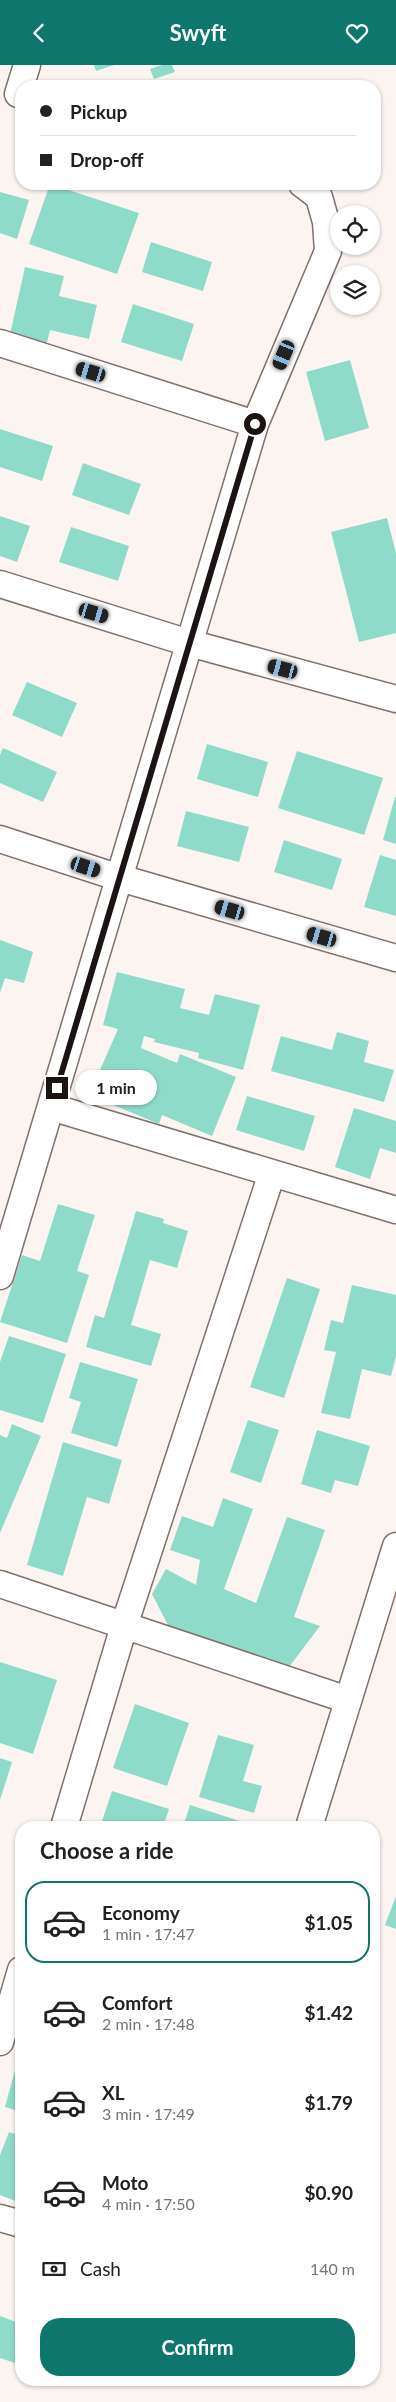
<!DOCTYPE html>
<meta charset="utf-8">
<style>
:root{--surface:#fff;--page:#f2f2f2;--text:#202124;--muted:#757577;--line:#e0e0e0;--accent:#0f766e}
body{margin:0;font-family:Lato,sans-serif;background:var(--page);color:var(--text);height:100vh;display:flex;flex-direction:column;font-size:19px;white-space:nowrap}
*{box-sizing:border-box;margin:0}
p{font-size:16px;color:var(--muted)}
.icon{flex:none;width:28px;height:28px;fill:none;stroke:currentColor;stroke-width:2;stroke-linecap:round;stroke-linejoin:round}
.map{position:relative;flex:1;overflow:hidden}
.details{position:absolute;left:15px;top:1756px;width:365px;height:565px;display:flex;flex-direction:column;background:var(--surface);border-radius:20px;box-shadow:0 1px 4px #0004}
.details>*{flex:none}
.hud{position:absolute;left:15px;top:15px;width:366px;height:110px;border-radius:20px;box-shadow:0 1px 4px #0004;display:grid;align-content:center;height:110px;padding:0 25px;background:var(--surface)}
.buttons{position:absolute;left:330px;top:140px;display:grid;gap:10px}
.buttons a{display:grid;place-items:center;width:50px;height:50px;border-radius:50%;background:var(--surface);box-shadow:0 1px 4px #0004;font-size:25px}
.end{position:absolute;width:22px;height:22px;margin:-11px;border:6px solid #1b1412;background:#fff;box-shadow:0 0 0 2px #fff}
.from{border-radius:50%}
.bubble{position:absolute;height:35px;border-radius:18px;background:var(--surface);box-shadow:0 1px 4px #0004;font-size:16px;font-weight:700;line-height:35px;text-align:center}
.car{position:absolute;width:15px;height:30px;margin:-15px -8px;border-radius:6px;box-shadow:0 0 4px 1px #0007;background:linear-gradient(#222 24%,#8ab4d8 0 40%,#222 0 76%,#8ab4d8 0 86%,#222 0)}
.hud b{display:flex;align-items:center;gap:18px;height:48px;font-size:19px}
.hud b+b{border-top:1px solid var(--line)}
.hud i{width:12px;height:12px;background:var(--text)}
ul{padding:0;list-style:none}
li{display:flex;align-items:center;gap:15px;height:82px;margin:0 10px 8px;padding:0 15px;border:2px solid transparent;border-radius:20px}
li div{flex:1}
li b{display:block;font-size:19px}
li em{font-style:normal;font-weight:700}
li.on{border-color:var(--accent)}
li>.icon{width:45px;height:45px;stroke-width:1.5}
h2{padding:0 25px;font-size:22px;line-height:60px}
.pay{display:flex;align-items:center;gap:12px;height:55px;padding:0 25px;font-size:19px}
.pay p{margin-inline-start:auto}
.action{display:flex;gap:10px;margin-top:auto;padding:10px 25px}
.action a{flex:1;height:58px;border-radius:20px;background:var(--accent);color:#fff;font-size:20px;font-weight:700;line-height:58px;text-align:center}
header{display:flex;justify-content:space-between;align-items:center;height:65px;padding:0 25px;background:var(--accent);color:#fff;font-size:22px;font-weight:700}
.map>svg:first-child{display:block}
.building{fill:#8fdbca}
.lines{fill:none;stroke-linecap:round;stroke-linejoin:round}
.street-casing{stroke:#827069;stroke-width:29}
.street{stroke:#fff;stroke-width:26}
.route{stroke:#1b1412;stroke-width:6}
</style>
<header><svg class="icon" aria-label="back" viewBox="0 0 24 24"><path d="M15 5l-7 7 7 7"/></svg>Swyft<svg class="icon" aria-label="heart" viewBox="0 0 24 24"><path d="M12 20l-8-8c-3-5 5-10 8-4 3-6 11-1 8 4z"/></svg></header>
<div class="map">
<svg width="396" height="2337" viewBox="0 0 396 2337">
<rect width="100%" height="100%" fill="#fcf4f1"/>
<!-- building -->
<path class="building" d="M94,0H114L96,6Z
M162,0H172L175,7L154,14L150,4Z
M50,119L139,148L117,209L29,179Z
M0,127L29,135L17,174L0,168Z
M151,177L212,197L203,226L142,207Z
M25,202L64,211L59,231L97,240L89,274L50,265L46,282L9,274Z
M133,239L194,259L182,296L121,277Z
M350,295L369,363L325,376L306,307Z
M0,364L53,381L42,416L0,402Z
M83,398L141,419L129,450L72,430Z
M0,451L30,461L17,497L0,491Z
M387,453L396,488V568L359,577L331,467Z
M71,462L129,481L118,516L59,497Z
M27,617L77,638L62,672L12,650Z
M207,679L268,697L258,732L197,714Z
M3,683L57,707L43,737L0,718V690Z
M297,686L383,713L364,770L278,743Z
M395,732H396V779L383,775Z
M186,746L249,762L239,797L177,781Z
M284,775L342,794L332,825L274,807Z
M380,790L396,795V851L364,842Z
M0,875L33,887L24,918L5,913L0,928Z
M117,907L185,924L180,943L209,950L215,929L260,940L243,1005L198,993L199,988L154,977L155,974L144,971L141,983L177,998L180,989L236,1012L212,1071L162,1050L159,1059L89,1030L118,964L103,960Z
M337,967L369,976L364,997L394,1005L384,1037L271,1006L281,971L332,985Z
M247,1031L315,1051L304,1086L236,1065Z
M354,1043L396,1056V1088L380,1083L370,1114L335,1102Z
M58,1139L95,1150L77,1206L89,1210L67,1278L0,1257L22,1190L40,1196Z
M136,1146L164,1154L163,1158L188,1166L177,1203L150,1195L131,1260L161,1269L151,1301L86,1282L95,1250L104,1253Z
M287,1213L320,1224L284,1333L250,1322Z
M352,1220L396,1230V1291L391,1311L362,1304L350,1354L321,1348L336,1287L324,1285L331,1255L343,1258Z
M9,1271L66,1289L43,1358L0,1345V1297Z
M80,1297L138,1314L117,1382L71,1368L81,1337L69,1333Z
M248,1355L279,1365L261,1418L230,1407Z
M12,1359L41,1371L0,1468V1370L7,1373Z
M317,1365L370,1381L358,1421L335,1415L331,1428L301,1419Z
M63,1377L122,1395L109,1439L87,1432L63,1511L27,1500Z
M223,1433L253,1444L224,1524L256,1538L287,1452L325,1465L294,1552L320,1561L286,1606L171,1566L152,1529L166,1504L196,1520L200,1495L170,1485L182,1451L213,1462Z
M0,1597L57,1615L33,1689L0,1678Z
M135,1639L189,1658L167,1721L113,1703Z
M218,1670L254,1680L243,1716L262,1721L254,1748L199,1732Z
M0,1693L12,1697L0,1735Z
M112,1726L169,1744L163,1762H100Z
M190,1740L258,1762H183Z
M396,1831V1864L385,1860Z
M21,1983V2047L5,2042Z
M9,2067L21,2071V2138L0,2130V2090Z
M0,2251L21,2259V2281L15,2298L0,2293Z"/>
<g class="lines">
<defs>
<path id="street" d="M18,29L27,0
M0,278L255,359
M0,519L189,578L396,634
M0,774L120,813L396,893
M51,1042L396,1145
M0,1211L255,359L328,186L326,157L319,132L302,119
M0,1519L348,1635
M64,1762L124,1561L272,1108
M309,1762L396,1481
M0,1977L21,1905
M0,2153L21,2159"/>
</defs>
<!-- street casing -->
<use href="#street" class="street-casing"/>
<!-- street -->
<use href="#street" class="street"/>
</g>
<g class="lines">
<!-- route -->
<path class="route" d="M57,1023L255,359"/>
</g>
</svg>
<div class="buttons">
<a><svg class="icon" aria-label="locate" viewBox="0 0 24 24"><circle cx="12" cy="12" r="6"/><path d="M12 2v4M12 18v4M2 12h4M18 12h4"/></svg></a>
<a><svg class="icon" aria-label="layers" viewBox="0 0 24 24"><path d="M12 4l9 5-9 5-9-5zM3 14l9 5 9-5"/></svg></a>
</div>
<i class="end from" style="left:255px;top:359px"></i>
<i class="end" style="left:57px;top:1023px"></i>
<div class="bubble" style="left:75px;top:1005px;width:82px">1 min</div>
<i class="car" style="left:284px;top:290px;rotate:203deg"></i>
<i class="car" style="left:91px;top:307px;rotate:287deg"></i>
<i class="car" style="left:94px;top:548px;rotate:107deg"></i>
<i class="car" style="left:283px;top:604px;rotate:285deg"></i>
<i class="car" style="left:86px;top:802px;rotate:108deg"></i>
<i class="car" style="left:230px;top:845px;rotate:286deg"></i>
<i class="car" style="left:322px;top:872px;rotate:286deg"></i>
<div class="hud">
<b><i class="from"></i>Pickup</b>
<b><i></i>Drop-off</b>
</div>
<section class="details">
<h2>Choose a ride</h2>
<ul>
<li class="on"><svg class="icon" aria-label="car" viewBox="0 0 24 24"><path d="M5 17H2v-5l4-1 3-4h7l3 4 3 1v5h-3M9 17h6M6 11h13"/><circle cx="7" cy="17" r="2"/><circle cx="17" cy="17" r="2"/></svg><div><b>Economy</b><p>1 min · 17:47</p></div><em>$1.05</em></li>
<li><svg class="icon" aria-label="car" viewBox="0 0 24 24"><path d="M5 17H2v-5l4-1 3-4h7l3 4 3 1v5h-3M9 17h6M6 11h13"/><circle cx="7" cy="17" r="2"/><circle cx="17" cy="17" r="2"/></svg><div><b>Comfort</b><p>2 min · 17:48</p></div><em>$1.42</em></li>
<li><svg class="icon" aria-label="car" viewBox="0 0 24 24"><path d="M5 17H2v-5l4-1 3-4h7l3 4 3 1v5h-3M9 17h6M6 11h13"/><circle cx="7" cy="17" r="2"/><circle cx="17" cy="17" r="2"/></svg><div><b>XL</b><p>3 min · 17:49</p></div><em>$1.79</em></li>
<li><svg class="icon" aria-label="car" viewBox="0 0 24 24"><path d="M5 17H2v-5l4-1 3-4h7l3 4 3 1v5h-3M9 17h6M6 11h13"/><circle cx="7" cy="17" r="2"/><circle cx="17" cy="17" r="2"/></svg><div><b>Moto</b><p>4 min · 17:50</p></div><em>$0.90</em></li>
</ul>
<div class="pay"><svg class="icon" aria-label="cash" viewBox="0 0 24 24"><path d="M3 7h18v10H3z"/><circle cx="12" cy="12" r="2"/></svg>Cash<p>140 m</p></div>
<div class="action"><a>Confirm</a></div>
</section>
</div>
